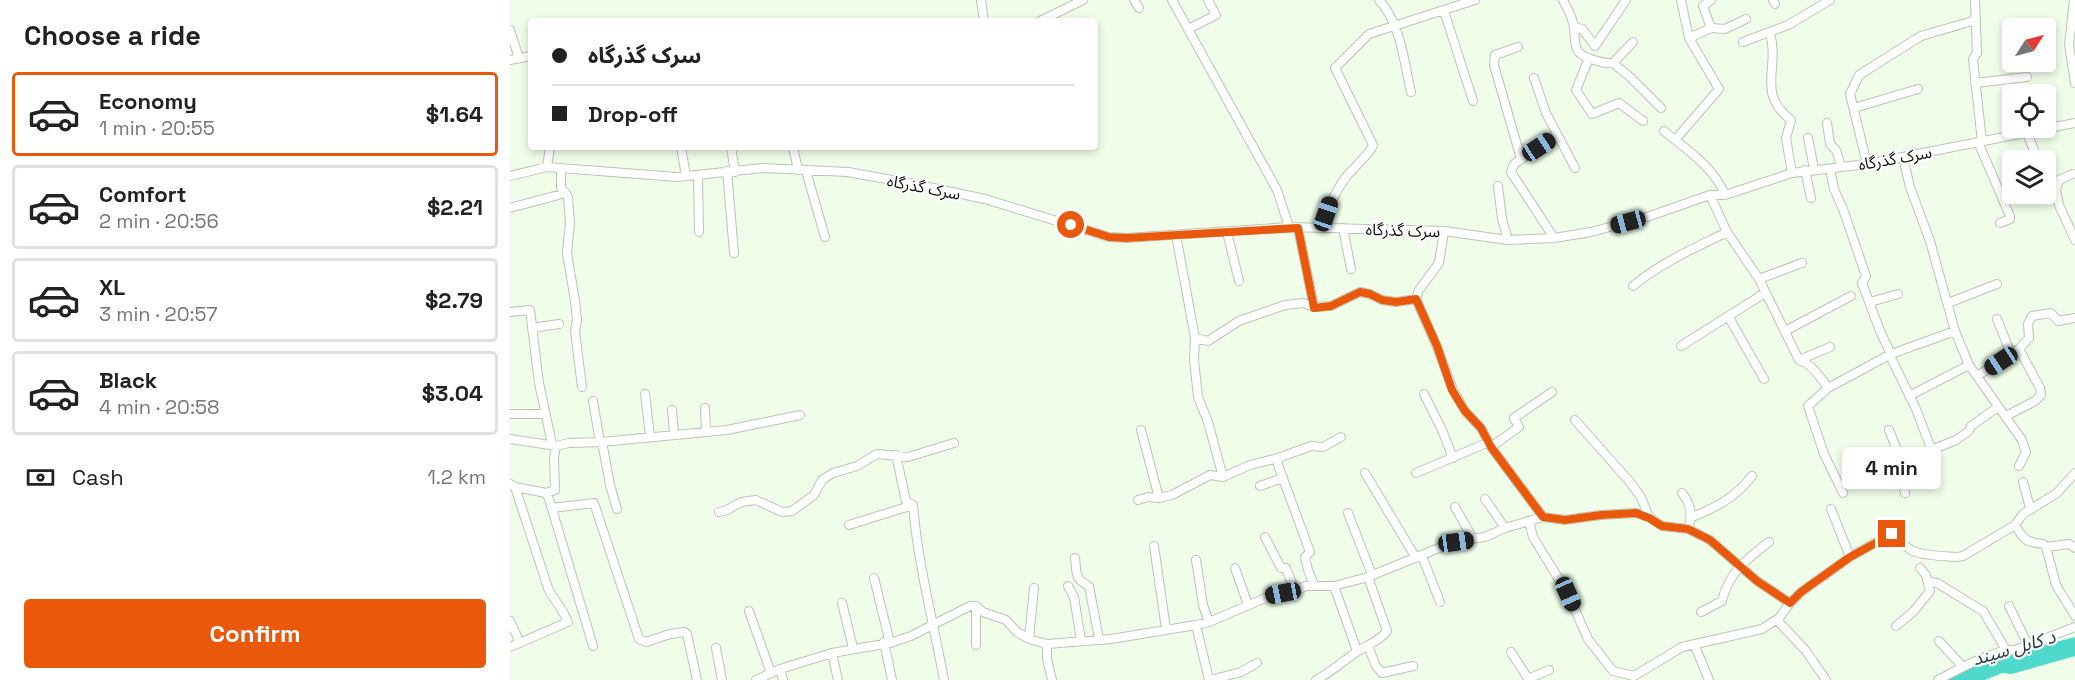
<!DOCTYPE html>
<meta charset="utf-8">
<style>
:root{--surface:#fff;--page:#f2f2f2;--text:#222;--muted:#767676;--line:#e0e0e0;--accent:#ea580c}
body{margin:0;font-family:"Space Grotesk","Noto Sans Arabic",sans-serif;background:var(--page);color:var(--text);height:100vh;display:flex;flex-direction:column;font-size:22px;white-space:nowrap}
*{box-sizing:border-box;margin:0}
p{font-size:20px;color:var(--muted)}
.icon{flex:none;width:33px;height:33px;fill:none;stroke:currentColor;stroke-width:2;stroke-linecap:round;stroke-linejoin:round}
.map{position:relative;flex:1;overflow:hidden}
.panel{display:flex;flex-direction:column;background:var(--surface);width:510px}
.panel>*{flex:none}
.banner{position:absolute;left:18px;top:18px;width:570px;height:132px;border-radius:6px;box-shadow:0 3px 9px #0003;display:grid;align-content:center;height:132px;padding:0 24px;background:var(--surface)}
.needle{width:39px;rotate:54deg}
.fabs{position:absolute;left:1492px;top:18px;display:grid;gap:12px}
.fabs a{display:grid;place-items:center;width:54px;height:54px;border-radius:6px;background:var(--surface);box-shadow:0 3px 9px #0003;font-size:30px}
.end{position:absolute;width:27px;height:27px;margin:-14px;border:8px solid #ea580c;background:#fff;box-shadow:0 0 0 3px #fff}
.from{border-radius:50%}
.bubble{position:absolute;height:42px;border-radius:6px;background:var(--surface);box-shadow:0 3px 9px #0003;font-size:20px;font-weight:600;line-height:42px;text-align:center}
.car{position:absolute;width:18px;height:36px;margin:-18px -9px;border-radius:8px;box-shadow:0 0 4px 2px #0007;background:linear-gradient(#222 24%,#8ab4d8 0 40%,#222 0 76%,#8ab4d8 0 86%,#222 0)}
.banner b{display:flex;align-items:center;gap:21px;height:57px;font-size:22px}
.banner b+b{border-top:2px solid var(--line)}
.banner i{width:15px;height:15px;background:var(--text)}
ul{padding:0;list-style:none}
li{display:flex;align-items:center;gap:18px;height:84px;margin:0 12px 9px;padding:0 12px;border:3px solid var(--line);border-radius:6px}
li div{flex:1}
li b{display:block;font-size:22px}
li em{font-style:normal;font-weight:600}
li.selected{border-color:var(--accent)}
li>.icon{width:54px;height:54px;stroke-width:1.5}
h2{padding:0 24px;font-size:27px;line-height:72px}
.pay{display:flex;align-items:center;gap:15px;height:66px;padding:0 24px;font-size:22px}
.pay p{margin-inline-start:auto}
.cta{display:flex;gap:12px;margin-top:auto;padding:12px 24px}
.cta a{flex:1;height:69px;border-radius:6px;background:var(--accent);color:#fff;font-size:24px;font-weight:600;line-height:69px;text-align:center}
main{display:flex;flex:1;min-height:0}
.map>svg:first-child{display:block}
.water{fill:#4fd9cd}
.lines{fill:none;stroke-linecap:round;stroke-linejoin:round}
.minor-casing{stroke:#b9c6b4;stroke-width:10}
.minor{stroke:#fff;stroke-width:8}
.route{stroke:#ea580c;stroke-width:8}
.labels{text-anchor:middle;stroke-width:4.5;stroke-linejoin:round;paint-order:stroke}
.street-label{font-size:16px;fill:#0e120c;stroke:#fff}
.water-label{font-size:18px;font-style:italic;fill:#223937;stroke:#fff}
</style>
<main>
<section class="panel">
<h2>Choose a ride</h2>
<ul>
<li class="selected"><svg class="icon" aria-label="car" viewBox="0 0 24 24"><path d="M5 17H2v-5l4-1 3-4h7l3 4 3 1v5h-3M9 17h6M6 11h13"/><circle cx="7" cy="17" r="2"/><circle cx="17" cy="17" r="2"/></svg><div><b>Economy</b><p>1 min · 20:55</p></div><em>$1.64</em></li>
<li><svg class="icon" aria-label="car" viewBox="0 0 24 24"><path d="M5 17H2v-5l4-1 3-4h7l3 4 3 1v5h-3M9 17h6M6 11h13"/><circle cx="7" cy="17" r="2"/><circle cx="17" cy="17" r="2"/></svg><div><b>Comfort</b><p>2 min · 20:56</p></div><em>$2.21</em></li>
<li><svg class="icon" aria-label="car" viewBox="0 0 24 24"><path d="M5 17H2v-5l4-1 3-4h7l3 4 3 1v5h-3M9 17h6M6 11h13"/><circle cx="7" cy="17" r="2"/><circle cx="17" cy="17" r="2"/></svg><div><b>XL</b><p>3 min · 20:57</p></div><em>$2.79</em></li>
<li><svg class="icon" aria-label="car" viewBox="0 0 24 24"><path d="M5 17H2v-5l4-1 3-4h7l3 4 3 1v5h-3M9 17h6M6 11h13"/><circle cx="7" cy="17" r="2"/><circle cx="17" cy="17" r="2"/></svg><div><b>Black</b><p>4 min · 20:58</p></div><em>$3.04</em></li>
</ul>
<div class="pay"><svg class="icon" aria-label="cash" viewBox="0 0 24 24"><path d="M3 7h18v10H3z"/><circle cx="12" cy="12" r="2"/></svg>Cash<p>1.2 km</p></div>
<div class="cta"><a>Confirm</a></div>
</section>
<div class="map">
<svg width="1565" height="680" viewBox="0 0 1565 680">
<rect width="100%" height="100%" fill="#effde9"/>
<!-- water -->
<path class="water" d="M1565,637V656L1502,674L1492,673L1475,680H1435L1485,658Z"/>
<g class="lines">
<defs>
<path id="minor" d="M471,0L474,21
M624,0L629,8
M662,0L767,190L779,227
M869,0C891,24 894,62 901,92
M1053,0C1057,8 1063,18 1064,27C1066,47 1062,53 1084,60C1091,62 1096,64 1103,63L1120,77L1151,108
M1263,0L1265,4
M1465,0L1467,53L1463,59L1472,142
M1564,0L1559,45L1565,83
M934,11L963,101
M530,21L573,0
M1064,27L1072,29L1085,46L1116,0
M1201,28L1215,29L1236,19
M678,29L706,15L698,0
M0,30L9,58
M1260,33C1270,69 1246,93 1281,120L1276,138L1282,173
M1179,38L1201,28L1193,6L1201,0
M1233,42L1278,25L1320,0
M1008,47L985,55L984,65L1011,159
M1079,58L1066,90L1082,114L1109,103L1133,121
M0,60L21,56
M1103,63L1123,42
M1024,78L1036,113L1065,168
M1465,83L1517,77
M1344,108L1408,89
M1317,123L1320,144L1326,150L1331,166
M1154,131C1176,149 1204,167 1215,195
M1517,133L1528,160
M1298,138L1304,169
M1165,140L1209,89L1179,38L1171,0
M1468,142L1500,216V219L1490,223
M171,147L176,176
M221,147L225,172
M283,147L288,170
M1393,157L1400,187L1420,241L1445,331L1459,365L1512,440L1516,452L1509,466
M1357,164L1340,94L1349,75L1411,36L1466,20
M37,167L40,147
M51,169V188L58,197L60,223L57,253L65,301L67,320L65,331L72,387
M1320,169L1324,189L1333,209L1356,276L1352,283L1370,331L1381,354
M1295,170L1301,198
M217,171L224,253
M296,171L315,237
M188,175L189,232
M1536,175L1546,190L1549,205L1565,240
M0,176L37,167L167,177L253,168L338,172L404,184L475,199L599,237L616,238L779,227L934,231L998,240L1044,238L1081,232L1137,217L1200,195H1215L1282,173L1357,164L1565,123
M988,186L992,219L998,240
M1546,190L1549,180L1562,174
M1200,195L1217,232L1249,279L1289,360C1301,363 1311,378 1318,388L1381,354L1445,331
M0,208L56,193
M788,228L804,307
M811,228C818,209 824,193 836,177C842,169 861,153 863,145L825,68L859,34L965,0
M833,228L841,269
M934,231L929,263L909,290L906,299L927,347L943,390L955,411L971,428L981,447L1033,517
M717,232L729,281
M666,235L685,338L684,360L688,397L698,422L713,477
M1044,238L1001,172L1004,164L1047,135
M1249,279L1292,263
M1123,286C1150,263 1185,248 1217,232
M1360,302L1388,294
M1438,303L1487,284
M0,312L20,310L29,383L42,444
M1218,316L1254,379
M1487,319L1501,354
M22,328L49,324
M1275,331L1341,296
M685,338L698,341L729,321L775,305L793,303L804,307L821,306L850,292L860,294L872,300L886,302L906,299
M1171,346L1255,293
M1380,356L1406,409L1422,451
M1289,360L1320,347
M1467,376L1509,349L1519,338L1518,324L1522,316L1541,313L1548,321L1565,318
M1318,388L1298,406L1314,454L1333,493
M135,394L140,436
M914,394L932,430L943,458
M1399,396L1459,365
M83,401L90,442
M195,408L196,432
M162,410L164,434
M0,414H35
M1496,416L1525,401L1531,395L1530,388L1509,349
M1065,420L1119,481L1131,497L1139,517
M631,430L649,498
M1379,430L1392,462
M0,439L46,446L59,443L92,442L217,430L290,415
M92,442L100,485L107,509
M981,447L1009,427L1004,418L1042,392
M386,455L396,501L403,505C408,565 423,620 434,680
M1388,464L1395,493
M855,473L906,558
M906,473L979,442
M1358,479L1392,462L1446,440L1459,431L1461,426L1488,407
M1513,482L1520,508
M0,484L5,487L36,493L39,499L83,646
M750,486L773,478
M36,493L45,490L44,458L46,446
M1172,493C1181,504 1183,515 1178,529
M975,499L995,528
M628,500L638,497L649,498L662,495L700,475L713,477L740,465L768,458
M945,507L963,539
M42,508L84,503L129,639L136,642L160,634L174,632L177,634L187,680
M1321,509L1340,557
M209,512L217,510L231,502L246,500L272,512L282,511L304,495L312,480L323,473L347,466L367,454L398,457L444,443
M838,513L862,575
M1182,517C1207,507 1226,497 1242,476
M1019,521L1023,537L1058,594L1078,639L1103,671L1124,676
M339,525L403,505
M1505,525C1514,540 1516,542 1533,544L1536,547L1559,544L1565,548
M755,537L771,568H776L785,591
M644,546L656,629
M1536,547L1546,585L1565,616
M912,556L930,602
M565,558C567,573 564,579 579,586L589,639
M686,560L693,605L699,622
M725,568L738,605
M364,578L380,643
M1419,582L1427,583L1473,611L1496,650
M804,585L798,570L795,557L800,552L768,465V458L801,446L813,447L831,437
M558,586L564,597L571,640
M824,586L847,651
M332,603L343,648
M1499,606L1518,645
M239,611L261,673
M1191,612L1212,601C1218,573 1238,558 1259,542
M1267,620L1296,651L1316,680
M0,621L10,643
M686,625L699,680
M1386,626L1403,612L1420,591L1416,575L1410,568
M519,639L524,588
M1429,641L1453,667
M374,642L382,680
M537,644V659L542,680
M466,645V606
M858,646L866,666L872,673L903,666
M1185,646L1199,680
M0,647L58,622C52,607 44,601 38,588L5,487
M206,648L212,680
M1001,652L1019,680
M322,653L328,680
M270,669L273,680
M1124,676L1172,647L1252,629L1269,618L1280,603L1291,592L1340,557L1380,534C1389,537 1394,547 1403,551C1415,556 1433,556 1447,557L1453,556L1505,525L1513,514L1547,493L1565,473
M1018,679L1039,670
M246,680L270,669L322,653L380,643L401,636L460,606H466L473,612L496,620L507,632L519,639L537,644L601,639L686,625L699,622L760,596L785,591L796,586H824L858,577L946,541L975,537L995,528L1033,517L1055,520L1091,515L1126,513L1139,517L1152,526L1178,529L1200,540L1247,581L1280,603
M700,680L731,672L747,663
M806,680C820,673 832,662 845,653C856,645 869,642 877,631L858,577
M1428,680C1447,670 1484,649 1505,650L1565,627"/>
</defs>
<!-- minor casing -->
<use href="#minor" class="minor-casing"/>
<!-- minor -->
<use href="#minor" class="minor"/>
</g>
<g class="lines">
<!-- route -->
<path class="route" d="M561,225L599,237L616,238L788,228L804,308L821,306L850,292L860,294L872,300L886,302L906,299L927,346L942,390L955,411L971,428L981,447L1033,517L1055,520L1091,515L1126,513L1139,518L1152,526L1178,529L1200,540L1247,581L1280,603L1291,592L1340,557L1382,534"/>
</g>
<g class="labels">
<!-- street labels -->
<g class="street-label">
<text transform="translate(1385 158) rotate(-10)" y="6">سرک گذرگاه</text>
<text transform="translate(414 187) rotate(11)" y="6">سرک گذرگاه</text>
<text transform="translate(893 230) rotate(2)" y="6">سرک گذرگاه</text>
</g>
<!-- water labels -->
<g class="water-label">
<text transform="translate(1504 648) rotate(-16)" y="6">د کابل سيند</text>
</g>
</g>
</svg>
<div class="fabs">
<a><svg class="needle" viewBox="-14 -14 28 28"><path d="M0-13l5 13h-10z" fill="#e53935"/><path d="M0 13l5-13h-10z" fill="#767676"/></svg></a>
<a><svg class="icon" aria-label="locate" viewBox="0 0 24 24"><circle cx="12" cy="12" r="6"/><path d="M12 2v4M12 18v4M2 12h4M18 12h4"/></svg></a>
<a><svg class="icon" aria-label="layers" viewBox="0 0 24 24"><path d="M12 4l9 5-9 5-9-5zM3 14l9 5 9-5"/></svg></a>
</div>
<i class="end from" style="left:561px;top:225px"></i>
<i class="end" style="left:1382px;top:534px"></i>
<div class="bubble" style="left:1332px;top:447px;width:99px">4 min</div>
<i class="car" style="left:1029px;top:147px;rotate:57deg"></i>
<i class="car" style="left:816px;top:214px;rotate:19deg"></i>
<i class="car" style="left:1118px;top:222px;rotate:255deg"></i>
<i class="car" style="left:1491px;top:361px;rotate:237deg"></i>
<i class="car" style="left:946px;top:542px;rotate:82deg"></i>
<i class="car" style="left:773px;top:593px;rotate:259deg"></i>
<i class="car" style="left:1058px;top:594px;rotate:156deg"></i>
<div class="banner">
<b><i class="from"></i>سرک گذرگاه</b>
<b><i></i>Drop-off</b>
</div>
</div>
</main>
